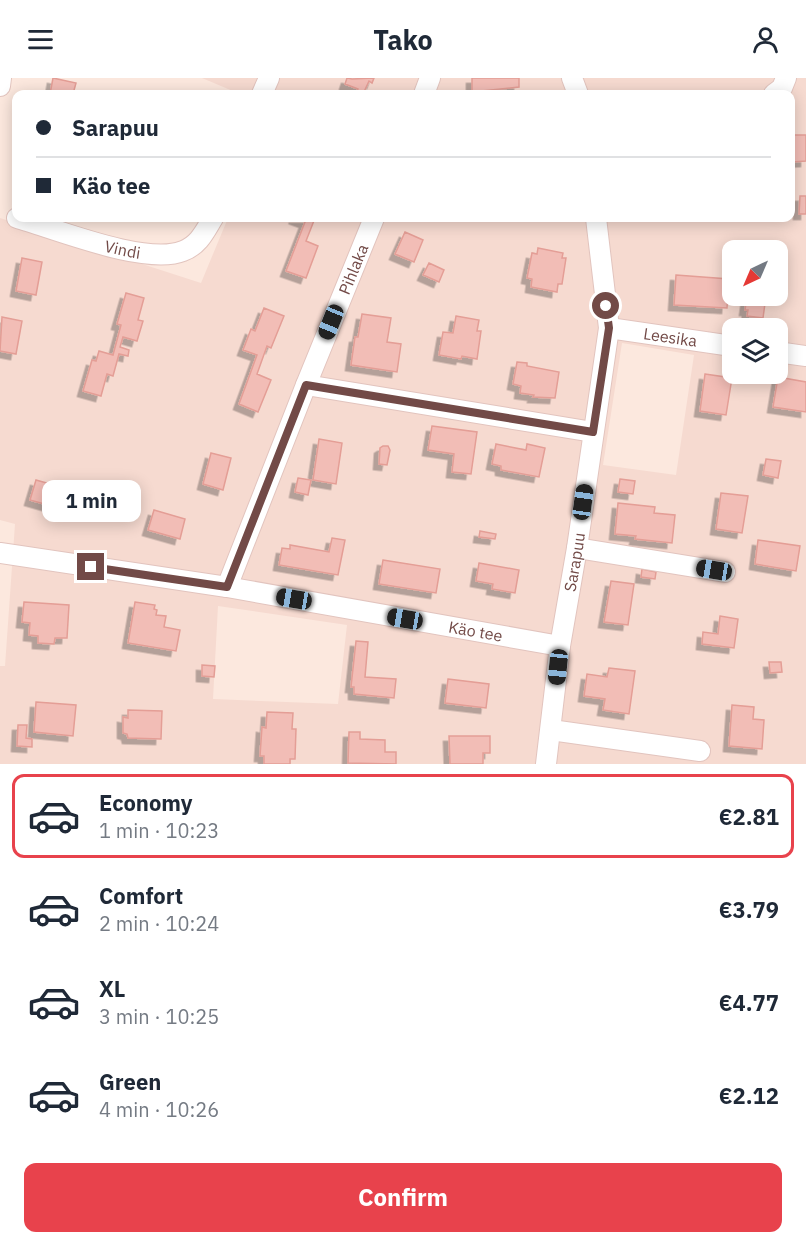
<!DOCTYPE html>
<meta charset="utf-8">
<style>
:root{--surface:#fff;--page:#f2f2f3;--text:#1f2937;--muted:#747a83;--line:#e0e1e3;--accent:#e8424c}
body{margin:0;font-family:"IBM Plex Sans",sans-serif;background:var(--page);color:var(--text);height:100vh;display:flex;flex-direction:column;font-size:22px;white-space:nowrap}
*{box-sizing:border-box;margin:0}
p{font-size:20px;color:var(--muted)}
.icon{flex:none;width:33px;height:33px;fill:none;stroke:currentColor;stroke-width:2;stroke-linecap:round;stroke-linejoin:round}
.map{position:relative;height:686px;overflow:hidden}
.panel{display:flex;flex-direction:column;background:var(--surface);flex:1}
.panel>*{flex:none}
.top-card{position:absolute;left:12px;top:12px;width:783px;height:132px;border-radius:12px;box-shadow:0 3px 15px #0003;display:grid;align-content:center;height:132px;padding:0 24px;background:var(--surface)}
.needle{width:39px;rotate:224deg}
.tools{position:absolute;left:722px;top:162px;display:grid;gap:12px}
.tools a{display:grid;place-items:center;width:66px;height:66px;border-radius:12px;background:var(--surface);box-shadow:0 3px 15px #0003;font-size:30px}
.end{position:absolute;width:27px;height:27px;margin:-14px;border:8px solid #724a47;background:#fff;box-shadow:0 0 0 3px #fff}
.from{border-radius:50%}
.bubble{position:absolute;height:42px;border-radius:12px;background:var(--surface);box-shadow:0 3px 15px #0003;font-size:20px;font-weight:800;line-height:42px;text-align:center}
.car{position:absolute;width:18px;height:36px;margin:-18px -9px;border-radius:8px;box-shadow:0 0 4px 2px #0007;background:linear-gradient(#222 24%,#8ab4d8 0 40%,#222 0 76%,#8ab4d8 0 86%,#222 0)}
.top-card b{display:flex;align-items:center;gap:21px;height:57px;font-size:22px}
.top-card b+b{border-top:2px solid var(--line)}
.top-card i{width:15px;height:15px;background:var(--text)}
ul{padding:10px 0 0;list-style:none}
li{display:flex;align-items:center;gap:18px;height:84px;margin:0 12px 9px;padding:0 12px;border:3px solid transparent;border-radius:12px}
li div{flex:1}
li b{display:block;font-size:22px}
li em{font-style:normal;font-weight:800}
li.selected{border-color:var(--accent)}
li>.icon{width:54px;height:54px;stroke-width:1.5}
.button{display:flex;gap:12px;margin-top:auto;padding:12px 24px}
.button a{flex:1;height:69px;border-radius:12px;background:var(--accent);color:#fff;font-size:24px;font-weight:800;line-height:69px;text-align:center}
header{display:flex;justify-content:space-between;align-items:center;height:78px;padding:0 24px;background:var(--surface);font-size:27px;font-weight:800}
.map>svg:first-child{display:block}
.residential{fill:#f6dad0;fill-rule:evenodd}
.building{fill:#f2bdb6;stroke:#e49e96;stroke-width:1.5;filter:url(#shadow)}
.lines{fill:none;stroke-linecap:round;stroke-linejoin:round}
.minor-casing{stroke:#e2c4be;stroke-width:22}
.minor{stroke:#fff;stroke-width:20}
.route{stroke:#724a47;stroke-width:8}
.labels{text-anchor:middle;stroke-width:4.5;stroke-linejoin:round;paint-order:stroke}
.street-label{font-size:16px;fill:#724a47;stroke:#ffede4}
</style>
<header><svg class="icon" aria-label="menu" viewBox="0 0 24 24"><path d="M4 6h16M4 12h16M4 18h16"/></svg>Tako<svg class="icon" aria-label="person" viewBox="0 0 24 24"><circle cx="12" cy="8" r="4"/><path d="M4 21q1-7 8-7t8 7"/></svg></header>
<div class="map">
<svg width="806" height="686" viewBox="0 0 806 686">
<defs>
<filter id="shadow"><feDropShadow dx="-5.5" dy="5.5" stdDeviation="0" flood-color="#0004"/></filter>
</defs>
<rect width="100%" height="100%" fill="#fce8de"/>
<!-- residential -->
<path class="residential" d="M202,0H806V686H0V588H5L15,446L0,442V140L201,205L228,140H790V16H240ZM732,172H777V218H732ZM732,250H777V296H732ZM622,265L694,277L676,397L603,387ZM218,528L347,547L338,626L213,621Z"/>
<!-- building -->
<path class="building" d="M53,0L76,5L73,16H50Z
M347,0L352,1L374,0L372,5L369,3L363,16H356L358,11L345,6Z
M472,0H519V9L472,14Z
M790,57H806V83L792,84Z
M800,118H806V136H799Z
M294,140H315L306,163L318,168L306,200L286,193L305,144Z
M405,154L423,162L414,184L395,176Z
M538,170L563,175L562,180H566L562,206H558L557,214L531,209L532,201L527,200L532,175L537,176Z
M22,180L42,184L36,217L16,213Z
M429,185L444,192L439,204L423,197Z
M676,197L729,201L727,230L674,227Z
M126,215L144,220L138,242L143,243L137,263L123,259L120,269L129,272L128,278L119,276L113,298L107,296L101,318L83,313L92,282L96,283L99,273L113,277L121,247L117,246Z
M747,218H766L763,240L747,238L748,232H745Z
M264,230L284,238L271,270L267,268L257,296L271,302L258,334L239,326L257,277L243,272L251,251L255,253Z
M362,236L391,240L387,264L401,266L397,294L351,287L355,259H358Z
M456,238L479,242L477,253H481L477,281L462,278L461,281L439,277L443,254L453,255Z
M2,239L22,243L16,276L0,273Z
M517,284L527,285V288L559,294L555,320L533,319L534,317L520,315L521,308L513,306Z
M705,296L732,300L726,337L700,333Z
M778,299L806,304V334L773,329Z
M432,348L477,354L471,396L452,394L454,376L428,372Z
M319,361L342,365L336,406L313,402Z
M496,366L526,372L527,366L545,370L539,399L501,392V388L492,386Z
M383,368H388L390,372L387,387L379,386L380,370Z
M211,375L231,380L223,412L203,406Z
M766,381L781,383L778,400L763,397Z
M298,400L311,402L308,417L295,414Z
M620,401L635,403L633,416L618,414Z
M36,402L68,411L62,431L30,422Z
M721,415L748,418L742,455L716,451Z
M618,425L655,429L654,435L675,437L672,465L635,461L636,458L615,456Z
M154,432L185,441L180,461L148,452Z
M480,453L496,456L495,461L479,459Z
M332,460L345,462L338,497L279,487L282,470L290,471V467L329,474Z
M758,462L800,468L796,493L755,486Z
M383,482L440,491L436,515L379,506Z
M479,485L519,492L515,515L492,511L493,506L476,503Z
M642,491L656,494L655,501L641,499Z
M611,503L634,506L628,547L604,544Z
M24,524L69,527L67,560H55L54,566L38,565V558L29,557L30,545L22,544Z
M135,524L155,527L154,531L157,532L156,537L166,538L164,549L180,552L176,573L128,565Z
M720,538L738,541L734,570L702,566L703,554L718,556Z
M356,563L368,564L365,599L396,601L394,620L354,616V609H351Z
M769,584H781L782,594L770,595Z
M202,587L215,588L214,599L202,598Z
M609,590L635,593L629,636L603,632L605,621L584,618L587,596L607,599Z
M448,601L489,606L486,630L445,625Z
M36,624L76,627L73,658L34,654Z
M732,627L754,629L753,641L764,642L762,671L729,668Z
M128,632L162,633L161,661L128,660L127,656L123,655V639L128,640Z
M267,634L293,635L292,651H296L295,681H290V686H264V678H260L262,649L266,650Z
M18,647H27L26,660L32,661V669L17,668Z
M349,654H360V661L385,662V674H396V686L348,685Z
M449,658H490V675H483V686H450Z"/>
<g class="lines">
<defs>
<g id="minor">
<path d="M572,0L578,16"/>
<path d="M0,8L1,0"/>
<path d="M262,16L269,0"/>
<path d="M424,16L430,0"/>
<path d="M774,16L782,10L786,0"/>
<path id="s1" d="M17,140C56,151 146,188 183,173C199,167 205,153 213,140"/>
<path id="s2" d="M609,250L732,268"/>
<path d="M777,274L806,278"/>
<path d="M306,307L593,354"/>
<path d="M577,470L725,494"/>
<path id="s3" d="M0,475L227,509L560,568"/>
<path id="s4" d="M227,509L306,307L374,140"/>
<path d="M551,652L700,673"/>
<path id="s5" d="M546,686L560,568L577,470L609,250L596,140"/>
</g>
</defs>
<!-- minor casing -->
<use href="#minor" class="minor-casing"/>
<!-- minor -->
<use href="#minor" class="minor"/>
</g>
<g class="lines">
<!-- route -->
<path class="route" d="M91,489L227,509L306,307L593,354L609,250L606,228"/>
</g>
<g class="labels">
<!-- street labels -->
<g class="street-label">
<text dy="6" stroke="none"><textPath href="#s1" startOffset="110">Vindi</textPath></text>
<text dy="6" stroke="none"><textPath href="#s4" startOffset="342">Pihlaka</textPath></text>
<text dy="6" stroke="none"><textPath href="#s2" startOffset="62">Leesika</textPath></text>
<text dy="6" stroke="none"><textPath href="#s5" startOffset="204">Sarapuu</textPath></text>
<text dy="6" stroke="none"><textPath href="#s3" startOffset="482">Käo tee</textPath></text>
</g>
</g>
</svg>
<div class="tools">
<a><svg class="needle" viewBox="-14 -14 28 28"><path d="M0-13l5 13h-10z" fill="#e53935"/><path d="M0 13l5-13h-10z" fill="#747a83"/></svg></a>
<a><svg class="icon" aria-label="layers" viewBox="0 0 24 24"><path d="M12 4l9 5-9 5-9-5zM3 14l9 5 9-5"/></svg></a>
</div>
<i class="end from" style="left:606px;top:228px"></i>
<i class="end" style="left:91px;top:489px"></i>
<div class="bubble" style="left:42px;top:402px;width:99px">1 min</div>
<i class="car" style="left:331px;top:244px;rotate:202deg"></i>
<i class="car" style="left:583px;top:424px;rotate:8deg"></i>
<i class="car" style="left:714px;top:492px;rotate:279deg"></i>
<i class="car" style="left:294px;top:521px;rotate:280deg"></i>
<i class="car" style="left:405px;top:541px;rotate:280deg"></i>
<i class="car" style="left:558px;top:589px;rotate:186deg"></i>
<div class="top-card">
<b><i class="from"></i>Sarapuu</b>
<b><i></i>Käo tee</b>
</div>
</div>
<section class="panel">
<ul>
<li class="selected"><svg class="icon" aria-label="car" viewBox="0 0 24 24"><path d="M5 17H2v-5l4-1 3-4h7l3 4 3 1v5h-3M9 17h6M6 11h13"/><circle cx="7" cy="17" r="2"/><circle cx="17" cy="17" r="2"/></svg><div><b>Economy</b><p>1 min · 10:23</p></div><em>€2.81</em></li>
<li><svg class="icon" aria-label="car" viewBox="0 0 24 24"><path d="M5 17H2v-5l4-1 3-4h7l3 4 3 1v5h-3M9 17h6M6 11h13"/><circle cx="7" cy="17" r="2"/><circle cx="17" cy="17" r="2"/></svg><div><b>Comfort</b><p>2 min · 10:24</p></div><em>€3.79</em></li>
<li><svg class="icon" aria-label="car" viewBox="0 0 24 24"><path d="M5 17H2v-5l4-1 3-4h7l3 4 3 1v5h-3M9 17h6M6 11h13"/><circle cx="7" cy="17" r="2"/><circle cx="17" cy="17" r="2"/></svg><div><b>XL</b><p>3 min · 10:25</p></div><em>€4.77</em></li>
<li><svg class="icon" aria-label="car" viewBox="0 0 24 24"><path d="M5 17H2v-5l4-1 3-4h7l3 4 3 1v5h-3M9 17h6M6 11h13"/><circle cx="7" cy="17" r="2"/><circle cx="17" cy="17" r="2"/></svg><div><b>Green</b><p>4 min · 10:26</p></div><em>€2.12</em></li>
</ul>
<div class="button"><a>Confirm</a></div>
</section>
